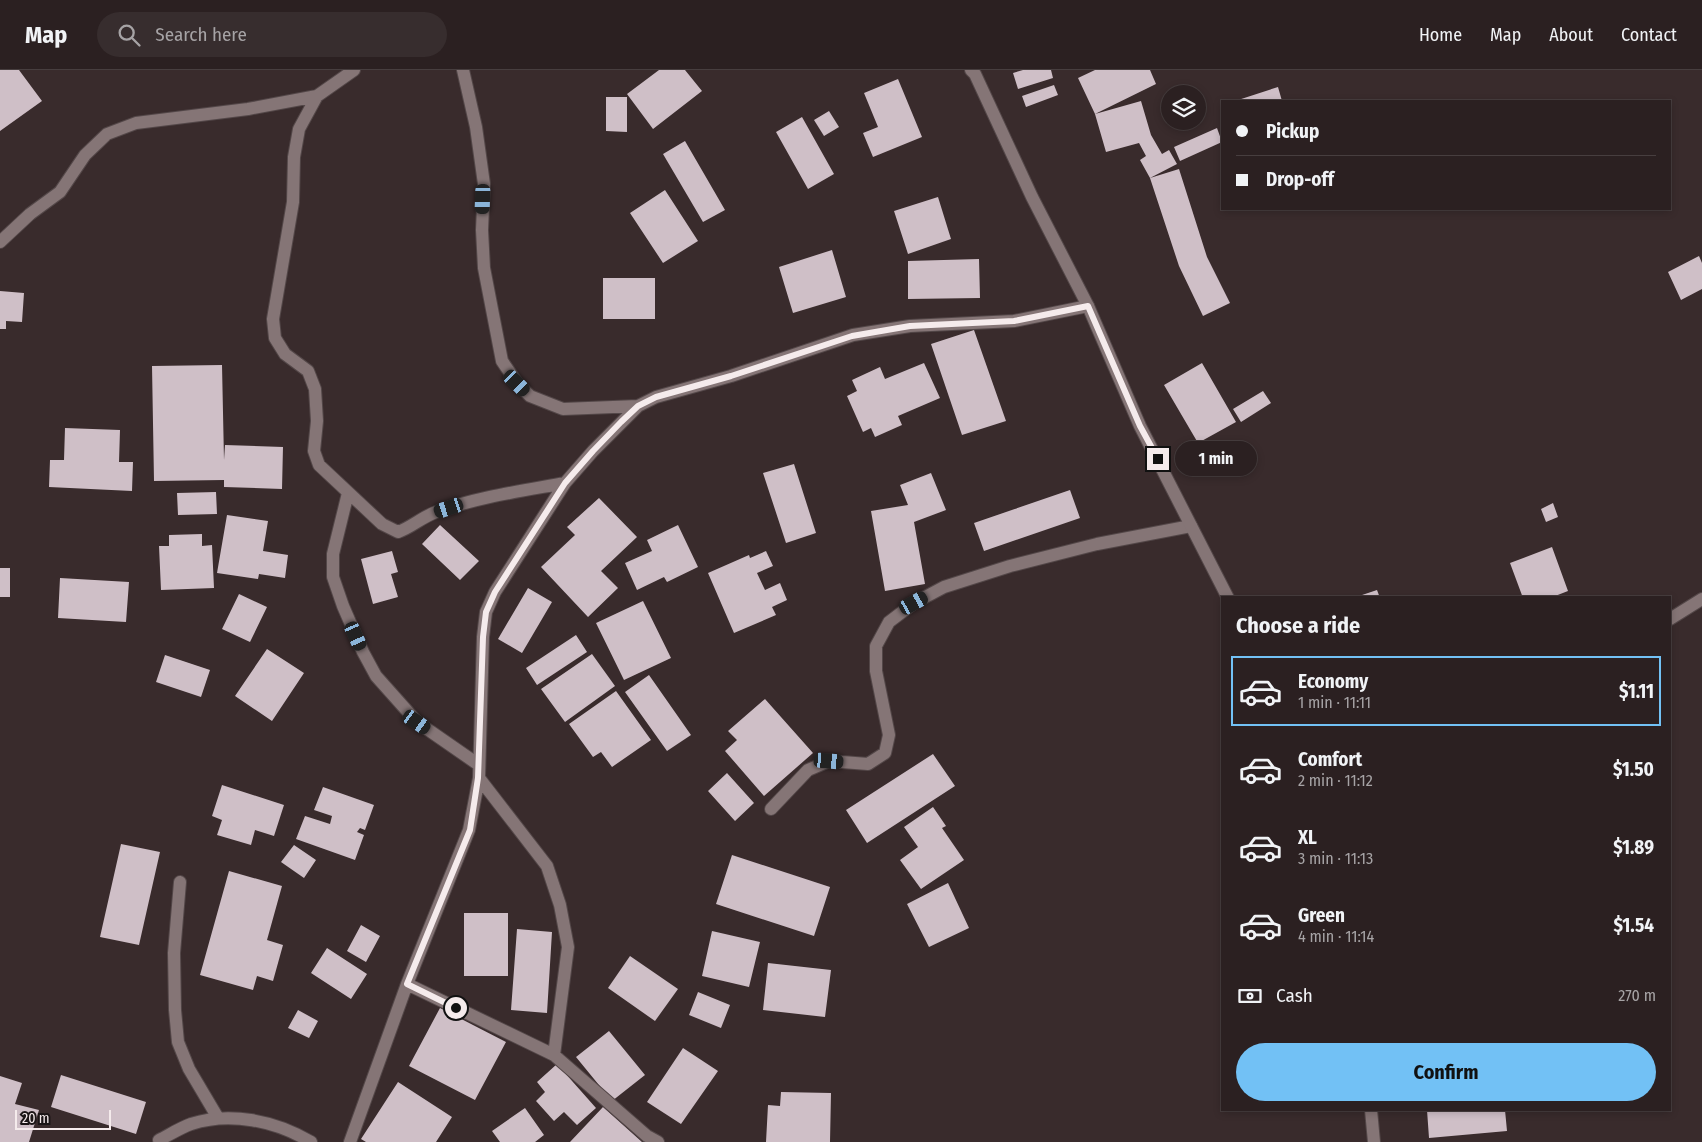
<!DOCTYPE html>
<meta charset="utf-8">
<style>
:root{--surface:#2b2021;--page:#372d2e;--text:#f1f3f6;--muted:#a6a3a5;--line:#473e3f;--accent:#72c1f5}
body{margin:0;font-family:"Fira Sans Condensed",sans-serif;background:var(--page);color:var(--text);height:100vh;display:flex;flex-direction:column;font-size:19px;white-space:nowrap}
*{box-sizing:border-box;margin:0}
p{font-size:16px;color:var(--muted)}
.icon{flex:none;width:28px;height:28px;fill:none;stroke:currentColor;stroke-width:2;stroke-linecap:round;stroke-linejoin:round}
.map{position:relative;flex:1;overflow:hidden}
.drawer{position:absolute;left:1221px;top:526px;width:450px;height:515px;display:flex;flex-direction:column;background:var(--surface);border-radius:0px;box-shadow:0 2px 8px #0003,0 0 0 1px var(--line)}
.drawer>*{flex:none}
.hud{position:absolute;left:1221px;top:30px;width:450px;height:110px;border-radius:0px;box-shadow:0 2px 8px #0003,0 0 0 1px var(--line);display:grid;align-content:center;height:110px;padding:0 15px;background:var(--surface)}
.buttons{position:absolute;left:1161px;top:15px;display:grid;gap:10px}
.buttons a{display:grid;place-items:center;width:45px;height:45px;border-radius:50%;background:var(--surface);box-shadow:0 2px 8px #0003,0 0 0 1px var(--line);font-size:25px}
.scale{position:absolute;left:15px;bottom:12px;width:96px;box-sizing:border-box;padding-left:5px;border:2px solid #f5ebec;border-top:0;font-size:14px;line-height:18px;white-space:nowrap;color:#f5ebec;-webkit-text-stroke:4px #1b1516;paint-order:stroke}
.end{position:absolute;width:22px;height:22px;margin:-11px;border:6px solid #f5ebec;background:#111;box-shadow:0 0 0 2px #111}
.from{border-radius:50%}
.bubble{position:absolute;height:35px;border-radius:18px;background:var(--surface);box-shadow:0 2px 8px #0003,0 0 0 1px var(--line);font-size:16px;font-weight:700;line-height:35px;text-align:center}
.car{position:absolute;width:15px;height:30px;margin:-15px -8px;border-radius:6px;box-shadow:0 0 4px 1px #0007;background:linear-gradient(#222 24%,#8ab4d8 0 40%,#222 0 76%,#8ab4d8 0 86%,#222 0)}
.hud b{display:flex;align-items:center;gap:18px;height:48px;font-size:19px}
.hud b+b{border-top:1px solid var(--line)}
.hud i{width:12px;height:12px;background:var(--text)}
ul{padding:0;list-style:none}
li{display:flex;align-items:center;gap:15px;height:70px;margin:0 10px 8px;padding:0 5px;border:2px solid transparent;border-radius:0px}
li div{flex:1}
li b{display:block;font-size:19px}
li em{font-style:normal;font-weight:700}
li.current{border-color:var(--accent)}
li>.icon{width:45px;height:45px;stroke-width:1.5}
h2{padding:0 15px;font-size:22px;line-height:60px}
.pay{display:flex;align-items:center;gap:12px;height:55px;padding:0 15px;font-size:19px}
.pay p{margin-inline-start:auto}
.cta{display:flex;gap:10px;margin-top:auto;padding:10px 15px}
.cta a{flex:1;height:58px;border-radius:30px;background:var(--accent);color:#111;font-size:20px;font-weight:700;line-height:58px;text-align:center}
header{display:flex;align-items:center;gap:30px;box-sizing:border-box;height:70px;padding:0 25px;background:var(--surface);border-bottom:1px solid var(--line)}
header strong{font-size:24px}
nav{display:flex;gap:28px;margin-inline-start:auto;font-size:18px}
.search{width:350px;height:45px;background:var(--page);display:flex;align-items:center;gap:12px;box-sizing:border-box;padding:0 18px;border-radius:28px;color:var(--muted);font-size:19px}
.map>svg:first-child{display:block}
.building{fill:#cfbfc7}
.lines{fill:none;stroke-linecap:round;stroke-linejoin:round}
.minor-casing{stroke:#534748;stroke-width:14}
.tertiary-casing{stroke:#534748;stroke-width:14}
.minor{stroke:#857576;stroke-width:12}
.tertiary{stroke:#857576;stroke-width:12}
.route{stroke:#f5ebec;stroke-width:6}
</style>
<header>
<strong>Map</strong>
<div class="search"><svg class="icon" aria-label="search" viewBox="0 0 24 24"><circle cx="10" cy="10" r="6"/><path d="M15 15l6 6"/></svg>Search here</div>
<nav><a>Home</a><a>Map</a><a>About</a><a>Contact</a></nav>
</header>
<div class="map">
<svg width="1702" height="1072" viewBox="0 0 1702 1072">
<rect width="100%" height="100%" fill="#392b2c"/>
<!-- building -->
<path class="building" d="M0,0H19L42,31L0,61Z
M659,0H685L702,21L653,59L627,24Z
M1023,0H1051L1053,8L1018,19L1013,3Z
M1095,0H1150L1156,14L1095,44L1078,8Z
M898,9L922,67L873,87L863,63L878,57L864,23Z
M1054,15L1058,25L1026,37L1022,26Z
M1278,17L1282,31H1235Z
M606,27H627V62L606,61Z
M1141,31L1151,65L1162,84L1169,80L1177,94L1150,108L1179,99L1207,187L1230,233L1203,246L1179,196L1150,108L1140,90L1146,86L1139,73L1106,82L1095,44Z
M829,41L839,57L824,66L814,50Z
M802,47L834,104L808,119L776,62Z
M1217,58L1222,72L1180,91L1174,77Z
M685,71L725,140L703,152L663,84Z
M665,120L698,171L663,193L630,143Z
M938,127L951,169L908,184L894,141Z
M832,180L846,227L793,243L779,197Z
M1699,186L1702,193V219L1681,230L1668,202Z
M979,189L980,228L908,229V191Z
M603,208H655V249H603Z
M0,221L24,223L22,252L6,251V259H0Z
M974,260L1006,351L962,365L931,274Z
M924,293L940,328L898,346L902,355L875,367L871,358L863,362L847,326L857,321L852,310L880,297L885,309Z
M1202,293L1236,352L1198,373L1164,315Z
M222,295L224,390L225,375L283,377L282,419L224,417V410L154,411L152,296Z
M1263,321L1271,333L1241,352L1233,339Z
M65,358L120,360L119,392H133L132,421L49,417L50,390H64Z
M794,394L816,463L786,473L763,403Z
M931,403L946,440L914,452L925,514L885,521L871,441L908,435L900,415Z
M1070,420L1080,448L984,481L974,453Z
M216,422L217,444L178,445L177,423Z
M599,428L637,467L601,501L618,518L588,547L541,497L575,465L567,457Z
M1553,433L1558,447L1546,452L1541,439Z
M227,445L268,451L263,481L288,485L285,508L259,504L258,509L217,503Z
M440,455L479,491L460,510L422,474Z
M678,455L698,497L667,512L664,507L637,520L625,493L652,481L647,470Z
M202,464V476L212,475L214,518L161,520L159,476H169V465Z
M1552,477L1568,521L1550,528H1523L1510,493Z
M392,481L398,502L391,504L398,527L373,534L361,489Z
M766,481L773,496L757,503L765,520L780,513L787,530L772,537L776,545L734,563L708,503L749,485L750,488Z
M0,498H10V527H0Z
M60,508L129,512L126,552L58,548Z
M528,518L552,532L522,583L498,569Z
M1377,520L1380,528H1356V527Z
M239,524L267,537L250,572L222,559Z
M643,531L671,588L624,610L596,553Z
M576,565L587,582L537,615L526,598Z
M267,579L304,603L272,651L235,626Z
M592,584L615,616L565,652L541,619Z
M165,585L210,600L201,627L156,612Z
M649,605L691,665L667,681L625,622Z
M616,621L651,670L612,697L601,682L593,687L569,654Z
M765,629L813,683L764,726L725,681L737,670L728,661Z
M933,684L955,716L867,773L846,740Z
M727,703L754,733L735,751L708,721Z
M222,715L284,735L274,766L255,760L251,775L217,765L222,750L212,746Z
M323,717L374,735L365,760L360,758L357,762L364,765L355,790L296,769L305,746L330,754L332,746L314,740Z
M933,737L946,756L942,758L964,790L921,819L900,790L918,777L904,757Z
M121,774L160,782L139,875L100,867Z
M294,775L316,790L304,808L281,792Z
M732,785L830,817L814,866L716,834Z
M229,801L282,816L267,870L283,875L273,911L257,906L253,920L200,905Z
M948,813L969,858L929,877L907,834Z
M464,843H508V906H464Z
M361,855L380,866L366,892L347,881Z
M517,859L552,862L547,943L511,940Z
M712,861L760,872L749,917L702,906Z
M327,878L367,904L351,929L311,903Z
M630,886L678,919L655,951L608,918Z
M768,893L831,900L825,947L763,940Z
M698,922L730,935L721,958L689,945Z
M440,938L506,972L475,1030L409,996Z
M298,940L318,951L309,968L288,958Z
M609,961L645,1005L612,1031L576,987Z
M683,978L718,1001L681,1054L647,1032Z
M557,994L596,1038L577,1055L564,1042L554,1051L536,1031L545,1022L537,1012Z
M61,1005L146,1032L136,1064L51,1037Z
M0,1006L22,1013L15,1034L39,1040L29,1072H0Z
M398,1012L452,1047L436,1072H366L361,1069Z
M781,1022L831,1023L830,1072H766L768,1035L780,1036Z
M603,1037L642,1072H570Z
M525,1038L544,1065L535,1072H500L492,1061Z
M1427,1040H1505L1507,1061L1429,1068Z"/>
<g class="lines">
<defs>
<path id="minor" d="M463,0L476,57L484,114L482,160L484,198L502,291L517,313L530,326L563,339L638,336
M317,26L299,59L294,87L293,132L273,249L275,268L285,284L308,301L315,319L317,351L314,381L319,395L382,454L398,462C412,457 422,447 436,442C478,427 521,421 565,413
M0,172L30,144L60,122L85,85L107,64L136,53L248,39L317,26L354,0
M348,423L333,484V507L343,536L363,582L376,606L417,652L479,695
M1670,549L1702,529
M479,708L547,796L560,835L568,877L554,985
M771,739L808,700L829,691L868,694L885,683L889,665L876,601V576L889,552L914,533L944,517L1010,496L1097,474L1191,456
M180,812L174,883L175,940L178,972L189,999L218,1048
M407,914L554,985L647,1066L658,1072
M159,1070C169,1065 180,1058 191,1054C230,1041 276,1051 311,1072
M350,1072L407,914L469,760L479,708L483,567L486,542L495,522L565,413L593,381L638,336L656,327L731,306L853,265L910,256L1014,251L1088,236"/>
<path id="tertiary" d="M971,0L975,4L1032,127L1088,236L1140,356L1228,528
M1371,1040L1374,1072"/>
</defs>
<!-- minor casing -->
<use href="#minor" class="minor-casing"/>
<!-- tertiary casing -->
<use href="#tertiary" class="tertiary-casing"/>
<!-- minor -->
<use href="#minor" class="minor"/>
<!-- tertiary -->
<use href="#tertiary" class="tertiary"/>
</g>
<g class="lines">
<!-- route -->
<path class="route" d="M456,938L407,914L470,760L478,708L483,567L486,542L495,522L565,413L593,381L621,352L638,336L656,327L731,306L852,266L910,256L1014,251L1088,236L1140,356L1158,389"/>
</g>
</svg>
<div class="buttons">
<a><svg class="icon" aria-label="layers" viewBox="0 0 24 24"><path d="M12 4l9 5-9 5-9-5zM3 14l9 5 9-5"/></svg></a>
</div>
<div class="scale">20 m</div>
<i class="end from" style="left:456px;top:938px"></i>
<i class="end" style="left:1158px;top:389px"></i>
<div class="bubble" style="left:1175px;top:371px;width:82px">1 min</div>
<i class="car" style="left:483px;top:129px;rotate:182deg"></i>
<i class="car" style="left:517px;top:313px;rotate:135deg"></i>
<i class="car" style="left:449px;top:438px;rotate:252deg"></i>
<i class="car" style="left:914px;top:533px;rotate:61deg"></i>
<i class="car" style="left:356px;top:566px;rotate:156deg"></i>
<i class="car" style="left:417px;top:652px;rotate:125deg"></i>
<i class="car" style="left:829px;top:691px;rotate:95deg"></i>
<div class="hud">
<b><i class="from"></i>Pickup</b>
<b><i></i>Drop-off</b>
</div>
<section class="drawer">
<h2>Choose a ride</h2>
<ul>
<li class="current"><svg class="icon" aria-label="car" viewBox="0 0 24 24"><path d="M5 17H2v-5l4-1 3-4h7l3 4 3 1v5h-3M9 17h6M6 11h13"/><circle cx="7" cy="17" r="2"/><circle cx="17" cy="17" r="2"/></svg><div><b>Economy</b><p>1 min · 11:11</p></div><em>$1.11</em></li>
<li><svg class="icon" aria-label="car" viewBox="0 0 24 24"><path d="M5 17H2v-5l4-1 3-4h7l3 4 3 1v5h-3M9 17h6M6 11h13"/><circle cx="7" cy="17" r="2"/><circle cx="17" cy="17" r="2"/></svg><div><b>Comfort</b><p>2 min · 11:12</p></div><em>$1.50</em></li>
<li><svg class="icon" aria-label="car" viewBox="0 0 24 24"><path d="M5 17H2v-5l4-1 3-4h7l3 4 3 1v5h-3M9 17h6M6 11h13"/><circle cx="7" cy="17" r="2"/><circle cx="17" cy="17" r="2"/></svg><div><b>XL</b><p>3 min · 11:13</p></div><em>$1.89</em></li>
<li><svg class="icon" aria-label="car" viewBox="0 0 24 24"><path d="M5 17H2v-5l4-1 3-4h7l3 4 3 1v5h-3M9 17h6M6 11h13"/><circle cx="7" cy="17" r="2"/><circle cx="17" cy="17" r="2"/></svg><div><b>Green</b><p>4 min · 11:14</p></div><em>$1.54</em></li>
</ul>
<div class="pay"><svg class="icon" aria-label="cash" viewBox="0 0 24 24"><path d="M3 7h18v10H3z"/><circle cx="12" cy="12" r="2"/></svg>Cash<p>270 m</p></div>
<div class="cta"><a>Confirm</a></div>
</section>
</div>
